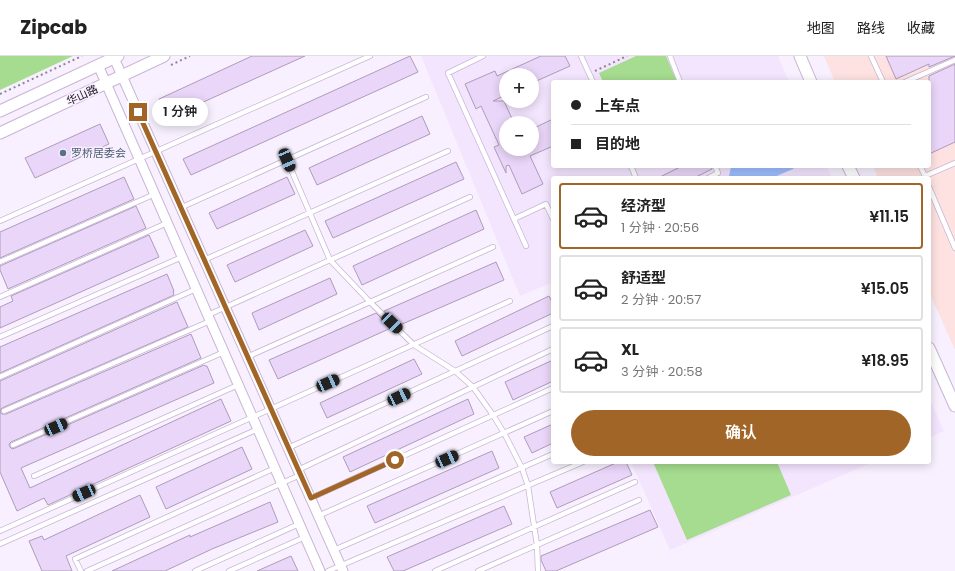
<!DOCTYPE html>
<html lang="zh">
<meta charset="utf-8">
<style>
:root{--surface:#fff;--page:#f2f2f2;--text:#222;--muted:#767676;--line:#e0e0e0;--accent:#a16527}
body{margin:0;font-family:Poppins,"Noto Sans SC",sans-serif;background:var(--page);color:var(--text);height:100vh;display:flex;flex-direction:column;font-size:15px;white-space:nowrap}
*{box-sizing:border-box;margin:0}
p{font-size:13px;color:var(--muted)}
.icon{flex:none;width:22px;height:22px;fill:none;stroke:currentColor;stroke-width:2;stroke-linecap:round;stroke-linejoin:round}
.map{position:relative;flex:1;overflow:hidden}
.drawer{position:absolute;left:551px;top:120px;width:380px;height:288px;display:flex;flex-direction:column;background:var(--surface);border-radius:4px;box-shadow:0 2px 10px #0003}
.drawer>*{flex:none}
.top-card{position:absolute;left:551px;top:24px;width:380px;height:88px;border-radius:4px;box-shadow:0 2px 10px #0003;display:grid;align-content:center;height:88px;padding:0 20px;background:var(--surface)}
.controls{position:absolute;left:499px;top:12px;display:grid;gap:8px}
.controls a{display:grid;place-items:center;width:40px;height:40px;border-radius:50%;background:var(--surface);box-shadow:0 2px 10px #0003;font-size:20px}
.end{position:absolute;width:18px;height:18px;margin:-9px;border:5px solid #a16527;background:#fff;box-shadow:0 0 0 2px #fff}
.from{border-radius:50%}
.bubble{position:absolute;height:28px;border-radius:14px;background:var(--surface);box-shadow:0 2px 10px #0003;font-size:13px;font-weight:600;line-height:28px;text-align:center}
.car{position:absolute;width:12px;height:24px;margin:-12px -6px;border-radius:5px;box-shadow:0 0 3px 1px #0007;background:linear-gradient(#222 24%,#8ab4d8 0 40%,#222 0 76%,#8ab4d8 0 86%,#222 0)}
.top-card b{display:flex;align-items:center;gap:14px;height:38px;font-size:15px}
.top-card b+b{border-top:1px solid var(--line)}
.top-card i{width:10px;height:10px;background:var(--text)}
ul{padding:7px 0 0;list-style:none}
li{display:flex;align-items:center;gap:12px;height:66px;margin:0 8px 6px;padding:0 12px;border:2px solid var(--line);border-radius:4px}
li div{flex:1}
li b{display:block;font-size:15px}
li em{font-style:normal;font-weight:600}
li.active{border-color:var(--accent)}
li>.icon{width:36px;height:36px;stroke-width:1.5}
.primary-button{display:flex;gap:8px;margin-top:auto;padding:8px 20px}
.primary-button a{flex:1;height:46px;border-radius:24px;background:var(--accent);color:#fff;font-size:16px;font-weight:600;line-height:46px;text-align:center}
header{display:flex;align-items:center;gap:24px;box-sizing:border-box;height:56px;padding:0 20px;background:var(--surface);border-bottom:1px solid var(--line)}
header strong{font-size:19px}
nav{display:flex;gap:22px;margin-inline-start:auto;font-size:14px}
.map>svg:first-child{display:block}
.industrial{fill:#fde2e1}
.built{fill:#f4e5fe;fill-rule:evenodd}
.green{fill:#a5dc8f}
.water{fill:#9fbeff}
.building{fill:#ead6f8;stroke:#ae9bbb}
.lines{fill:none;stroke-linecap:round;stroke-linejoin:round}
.service-casing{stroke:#c9b5d6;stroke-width:6}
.minor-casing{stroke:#c9b5d6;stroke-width:11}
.tertiary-casing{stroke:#c9b5d6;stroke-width:13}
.path{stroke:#8f8794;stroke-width:2;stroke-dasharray:2 3;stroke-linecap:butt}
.service{stroke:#fff;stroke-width:4.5}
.minor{stroke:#fff;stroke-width:9}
.tertiary{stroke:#fff;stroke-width:11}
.route{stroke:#a16527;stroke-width:5}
.service-dot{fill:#5c6f8a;stroke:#f8f0fe;stroke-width:1.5}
.labels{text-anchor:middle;stroke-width:3;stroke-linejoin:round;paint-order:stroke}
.street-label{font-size:11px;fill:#19121d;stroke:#f8f0fe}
.service-label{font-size:11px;fill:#4e5e75;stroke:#f8f0fe;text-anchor:start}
</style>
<header>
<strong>Zipcab</strong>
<nav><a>地图</a><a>路线</a><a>收藏</a></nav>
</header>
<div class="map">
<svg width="955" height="515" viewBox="0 0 955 515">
<rect width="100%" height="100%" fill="#f8f0fe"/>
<!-- industrial -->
<path class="industrial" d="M824,0H955V294L929,236V122H878L873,110H929V26H835Z"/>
<!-- built -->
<path class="built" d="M421,0H778L789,26H553V110H826L832,122H553V226L520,240ZM506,19H532V45H506ZM506,67H532V93H506Z
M929,342L944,375L929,382Z
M631,406H873L670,494Z"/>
<!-- green -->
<path class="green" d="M0,0H73L0,34Z
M636,0H666L677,26H603L599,17Z
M653,406H777L791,439L687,484Z"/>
<!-- water -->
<path class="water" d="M733,110H795L793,113L772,122H731L729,120L731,111Z"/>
<!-- building -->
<path class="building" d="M252,0H305L168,62L159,43Z
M410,0L418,16L191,119L183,103Z
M541,0H565L570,10L532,27V19H506V39L493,45H504L514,67H506V93H532V73L553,63V90L530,100L543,128L522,138L509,109L506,110V117L494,91L499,89L481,50L476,53L465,28L495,15L497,20Z
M886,0H955L929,11V8L896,23Z
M955,8V86L929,98V20Z
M422,60L430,78L317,129L309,112Z
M100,68L109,88L35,122L25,102Z
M456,106L464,123L333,182L325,165Z
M682,110H711L712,113L694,122H658Z
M124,121L134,143L0,202V176Z
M287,121L295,138L217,173L209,157Z
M136,150L146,172L8,233L0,214V210Z
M476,154L484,173L362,229L353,210Z
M305,174L313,190L235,226L227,209Z
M149,179L159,201L0,272V251L13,245L11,240Z
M496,206L504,224L400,269V268L398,269L384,255Z
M167,218L174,235H173L174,239L0,317V291Z
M330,222L337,238L259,274L252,257Z
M549,240L553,248V257L462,300L455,285Z
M177,246L188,271L2,352L1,353L0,356L2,358H6L191,278L201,302L11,386L9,388L10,391L12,393L15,392L204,309L205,310H207L214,327L21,412L30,432L221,343L231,365L48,449L44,442L17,455L0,416V325Z
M376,257L391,272L278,323L269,304Z
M414,303L422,318L327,362L320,347Z
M553,304V325L513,344L505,326Z
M468,343L474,358L350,416L343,401Z
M553,368V387L532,397L524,381Z
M242,391L252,413L166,453L156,431Z
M492,395L499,412L375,467L367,450Z
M618,406H626L632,419L557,452L550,436Z
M140,439L150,461L66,500L72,515H42L29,485L42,480L44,484Z
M270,446L278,466L212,493L165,515H112L190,479V481Z
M504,450L512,468L403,515H394L387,501Z
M650,454L658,471L556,515H546L541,504V500Z
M291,500L298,515H257Z"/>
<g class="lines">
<defs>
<path id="service" d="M483,0L448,17L526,190
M581,0L593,26
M670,0L680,26
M871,0L883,26
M905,26L955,4
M287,104L330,204L370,246L414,289L455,315L473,331L493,359L504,377L522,412L528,430L537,489L538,515
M631,110L636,122
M920,110L925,120
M708,122L718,117L715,110
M925,122V120L955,107
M929,131L955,192
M180,152L426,41
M514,163L546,148L553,163
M0,165L370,0
M204,204L448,95
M0,206L155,138
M0,241L167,167
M208,259L470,141
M0,281L182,201
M247,301L493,191
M0,321L196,233
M4,355L210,265
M13,389L224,296
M288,392L553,270
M298,414L553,293
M34,420L238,329
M311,442L553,332
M318,460L553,355
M0,475L510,245
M0,488L258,373
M334,494L553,398
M81,515L75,503L275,412
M87,515L300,419
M195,515L299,468
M229,515L305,481
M328,515L583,406
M435,515L635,426
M478,515L639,444"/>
<path id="minor" d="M114,2L343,515
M98,9L320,515"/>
<path id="tertiary" d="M800,0L811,26
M0,55L118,0
M0,77L164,0
M848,110L854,122
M929,292L955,350"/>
</defs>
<!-- service casing -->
<use href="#service" class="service-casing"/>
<!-- minor casing -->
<use href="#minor" class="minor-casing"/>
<!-- tertiary casing -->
<use href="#tertiary" class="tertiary-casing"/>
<!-- path -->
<path class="path" d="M171,9L190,0
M595,15L627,0
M0,38L82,0"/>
<!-- service -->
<use href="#service" class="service"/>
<!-- minor -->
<use href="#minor" class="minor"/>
<!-- tertiary -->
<use href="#tertiary" class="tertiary"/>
</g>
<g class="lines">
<!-- route -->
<path class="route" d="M138,56L311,442L395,404"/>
</g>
<!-- markers -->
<circle class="service-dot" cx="63" cy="97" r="4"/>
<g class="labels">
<!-- street labels -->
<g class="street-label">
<text transform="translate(82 39) rotate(-25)" y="4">华山路</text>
</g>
<!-- service labels -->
<g class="service-label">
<text x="71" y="101">罗桥居委会</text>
</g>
</g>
</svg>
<div class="controls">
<a>+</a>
<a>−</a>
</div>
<i class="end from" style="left:395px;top:404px"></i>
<i class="end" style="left:138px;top:56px"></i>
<div class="bubble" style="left:152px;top:42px;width:56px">1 分钟</div>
<i class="car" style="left:287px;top:104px;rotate:157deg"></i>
<i class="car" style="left:392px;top:267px;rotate:134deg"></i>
<i class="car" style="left:328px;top:327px;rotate:66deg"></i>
<i class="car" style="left:399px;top:341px;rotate:65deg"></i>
<i class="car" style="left:56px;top:371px;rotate:66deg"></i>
<i class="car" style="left:447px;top:403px;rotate:66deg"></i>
<i class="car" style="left:84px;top:437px;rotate:246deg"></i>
<div class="top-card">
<b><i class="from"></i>上车点</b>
<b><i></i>目的地</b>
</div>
<section class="drawer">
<ul>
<li class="active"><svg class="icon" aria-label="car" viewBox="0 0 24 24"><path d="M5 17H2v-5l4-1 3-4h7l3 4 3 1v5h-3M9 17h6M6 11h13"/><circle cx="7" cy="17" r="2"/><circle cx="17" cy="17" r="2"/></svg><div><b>经济型</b><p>1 分钟 · 20:56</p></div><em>¥11.15</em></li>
<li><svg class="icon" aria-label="car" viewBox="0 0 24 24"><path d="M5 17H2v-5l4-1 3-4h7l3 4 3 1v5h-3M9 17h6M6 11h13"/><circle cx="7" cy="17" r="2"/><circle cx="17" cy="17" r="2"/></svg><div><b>舒适型</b><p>2 分钟 · 20:57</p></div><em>¥15.05</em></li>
<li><svg class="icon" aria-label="car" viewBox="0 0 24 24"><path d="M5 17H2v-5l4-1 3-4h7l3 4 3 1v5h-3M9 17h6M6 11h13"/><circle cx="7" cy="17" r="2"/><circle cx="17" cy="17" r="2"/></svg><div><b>XL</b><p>3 分钟 · 20:58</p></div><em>¥18.95</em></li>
</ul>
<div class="primary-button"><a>确认</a></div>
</section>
</div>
